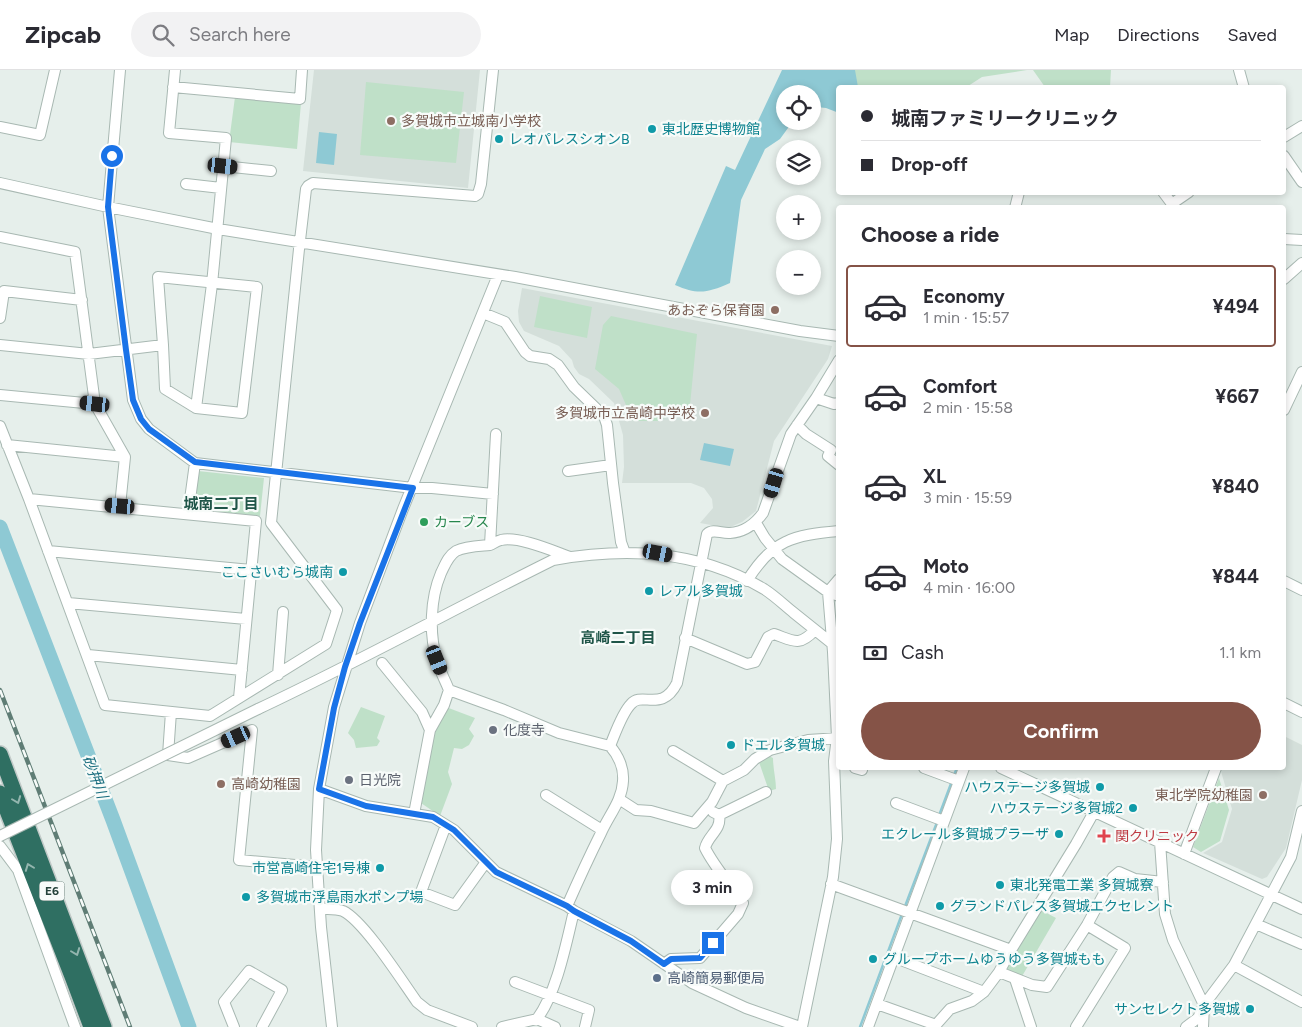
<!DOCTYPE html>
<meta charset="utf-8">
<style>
:root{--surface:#fff;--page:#f2f2f3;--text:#2b2b33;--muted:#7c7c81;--line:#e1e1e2;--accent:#855347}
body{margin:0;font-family:Figtree,"Noto Sans JP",sans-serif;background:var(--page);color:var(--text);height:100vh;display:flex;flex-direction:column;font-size:19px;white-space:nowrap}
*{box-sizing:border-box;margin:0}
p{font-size:16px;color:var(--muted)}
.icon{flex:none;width:28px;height:28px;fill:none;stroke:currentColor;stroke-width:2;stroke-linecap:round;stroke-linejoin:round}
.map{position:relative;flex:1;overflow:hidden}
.side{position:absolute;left:836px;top:135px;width:450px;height:565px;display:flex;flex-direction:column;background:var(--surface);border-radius:5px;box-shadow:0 2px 8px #0003}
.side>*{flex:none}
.top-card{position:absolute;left:836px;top:15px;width:450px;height:110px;border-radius:5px;box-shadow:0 2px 8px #0003;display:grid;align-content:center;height:110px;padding:0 25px;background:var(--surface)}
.controls{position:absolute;left:776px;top:15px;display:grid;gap:10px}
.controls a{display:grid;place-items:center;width:45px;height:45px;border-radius:50%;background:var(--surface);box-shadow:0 2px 8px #0003;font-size:25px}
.end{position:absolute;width:22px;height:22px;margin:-11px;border:6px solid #1a73e8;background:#fff;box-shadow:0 0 0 2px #fff}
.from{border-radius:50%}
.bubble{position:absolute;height:35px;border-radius:18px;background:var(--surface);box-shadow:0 2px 8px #0003;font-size:16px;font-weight:700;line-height:35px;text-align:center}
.car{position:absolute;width:15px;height:30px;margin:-15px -8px;border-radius:6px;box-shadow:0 0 4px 1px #0007;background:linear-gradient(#222 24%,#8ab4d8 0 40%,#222 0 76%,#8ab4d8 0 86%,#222 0)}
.top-card b{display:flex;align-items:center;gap:18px;height:48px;font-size:19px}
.top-card b+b{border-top:1px solid var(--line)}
.top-card i{width:12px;height:12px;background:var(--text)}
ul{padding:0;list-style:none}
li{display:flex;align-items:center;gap:15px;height:82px;margin:0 10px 8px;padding:0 15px;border:2px solid transparent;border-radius:5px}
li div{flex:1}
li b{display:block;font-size:19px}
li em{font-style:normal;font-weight:700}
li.current{border-color:var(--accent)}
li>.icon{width:45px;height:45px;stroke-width:1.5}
h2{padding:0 25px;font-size:22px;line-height:60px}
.pay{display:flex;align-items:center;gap:12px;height:55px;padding:0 25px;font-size:19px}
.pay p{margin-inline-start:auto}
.action{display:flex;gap:10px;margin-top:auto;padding:10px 25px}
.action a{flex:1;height:58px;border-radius:30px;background:var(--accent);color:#fff;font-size:20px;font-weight:700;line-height:58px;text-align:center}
header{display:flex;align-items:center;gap:30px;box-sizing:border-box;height:70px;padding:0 25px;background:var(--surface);border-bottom:1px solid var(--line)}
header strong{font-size:24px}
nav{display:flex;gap:28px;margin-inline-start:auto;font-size:18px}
.search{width:350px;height:45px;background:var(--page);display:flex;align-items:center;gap:12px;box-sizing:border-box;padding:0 18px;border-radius:28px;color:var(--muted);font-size:19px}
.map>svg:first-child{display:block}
.built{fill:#d4dfda}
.green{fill:#bfe0c8}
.water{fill:#8ec9d4}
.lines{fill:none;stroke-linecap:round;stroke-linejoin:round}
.stream{stroke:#8ec9d4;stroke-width:2.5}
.river{stroke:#8ec9d4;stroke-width:15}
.minor-casing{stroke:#a8b8b2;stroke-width:12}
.highway-casing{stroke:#c2cac8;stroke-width:18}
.minor{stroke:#fff;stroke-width:10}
.highway{stroke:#2f6f62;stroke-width:15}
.rail-casing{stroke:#5f7d75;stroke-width:4.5}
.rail{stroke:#f7fbf9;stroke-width:2.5;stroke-dasharray:8;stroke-linecap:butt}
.minor-bridge-casing{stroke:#a8b8b2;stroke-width:12;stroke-linecap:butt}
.minor-bridge{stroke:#fff;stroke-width:10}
.oneway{stroke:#93b5ae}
.route{stroke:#1a73e8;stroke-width:6}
.education-dot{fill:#8d6e63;stroke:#f7fbf9;stroke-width:2}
.culture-dot{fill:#0f9aa8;stroke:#f7fbf9;stroke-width:2}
.leisure-dot{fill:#2e9e5b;stroke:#f7fbf9;stroke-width:2}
.worship-dot{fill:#6b7280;stroke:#f7fbf9;stroke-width:2}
.health-dot{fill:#e0444e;stroke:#f7fbf9;stroke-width:2}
.service-dot{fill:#5c6f8a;stroke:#f7fbf9;stroke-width:2}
.labels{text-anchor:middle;stroke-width:4.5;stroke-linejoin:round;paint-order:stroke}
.shield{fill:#f7fbf9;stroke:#637a73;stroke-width:1}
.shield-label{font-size:12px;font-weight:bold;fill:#24423a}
.education-label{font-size:14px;fill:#785e54;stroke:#f7fbf9;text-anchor:end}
.culture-label{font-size:14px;fill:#0d838f;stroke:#f7fbf9;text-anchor:start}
.leisure-label{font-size:14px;fill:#27864d;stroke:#f7fbf9;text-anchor:start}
.worship-label{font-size:14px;fill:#5b616d;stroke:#f7fbf9;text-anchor:start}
.health-label{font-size:14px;fill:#be3a42;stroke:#f7fbf9;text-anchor:start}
.service-label{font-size:14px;fill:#4e5e75;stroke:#f7fbf9;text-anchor:start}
.neighbourhood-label{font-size:15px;font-weight:bold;fill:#1f5548;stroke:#f7fbf9}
.water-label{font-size:15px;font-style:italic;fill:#1c6f80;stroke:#f7fbf9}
</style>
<header>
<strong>Zipcab</strong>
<div class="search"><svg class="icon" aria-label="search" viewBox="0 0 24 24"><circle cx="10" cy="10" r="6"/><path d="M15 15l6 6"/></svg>Search here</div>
<nav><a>Map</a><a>Directions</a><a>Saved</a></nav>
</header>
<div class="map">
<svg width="1302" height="957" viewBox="0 0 1302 957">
<rect width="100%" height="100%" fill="#e6efeb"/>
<!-- built -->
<path class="built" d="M314,0H480L468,118L303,101Z
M522,218L832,276L828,289L774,371L756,441L742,452L728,458L700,453L713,438L712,429L704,418L691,413H622L624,397L623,365L614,333L589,309L579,304L574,297L572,290L559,276L524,261L519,252L518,241Z
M1284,666L1302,675V710L1286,778L1267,807L1262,809L1203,783L1222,772L1232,739L1220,698H1284Z"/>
<!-- green -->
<path class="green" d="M841,0H1027L982,7L965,18L844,17Z
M1033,0H1111L1110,17H1045Z
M366,12L464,22L456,93L360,85Z
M235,27L301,33L297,79L229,72Z
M540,226L592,237L587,268L534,257Z
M611,246L697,264L690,335L659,351H633L619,319L595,299L603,255Z
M198,401L264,408L260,446L197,440L194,437Z
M361,637L385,646L377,668L380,671L377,676L356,678L354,670L348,663Z
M446,637L475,648L469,659L474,666L469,675L462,679L454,678L448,702L452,714L440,746L421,733L432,660Z
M769,686L773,688C773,699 776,709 776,719L769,721L759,692Z
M1219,708L1229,740L1220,771L1201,782L1193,777Z
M1039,839L1056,848L1021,908L1005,900Z"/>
<!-- water -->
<path class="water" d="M782,0H855L858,17L839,18V43L826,38L816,37L813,41L812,24H785V51H790L788,58L780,69L765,79L741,130L730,213C707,223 698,225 675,215L726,96L735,100Z
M319,62L337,64L334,95L316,93Z
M704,373L734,379L730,396L700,390Z"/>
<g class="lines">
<!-- stream -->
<path class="stream" d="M954,705L957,698
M940,743L952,711
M904,839L936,755
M860,957L902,844"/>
<!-- river -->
<path class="river" d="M0,457L113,750L189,957"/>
<defs>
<path id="minor" d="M120,0L108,137L133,330L141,349L149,359L195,393L413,418H432L493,424
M175,0L169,63L226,68L212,214L196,338
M1239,0L1244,18
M173,17L300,29L302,0
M0,57L40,65L55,0
M1284,67L1302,56
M1284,86L1302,112
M223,96L271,101
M0,113L108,137L218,159L515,207L800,261L839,266
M186,114L221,118
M1163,122L1175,138
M1173,133L1189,122
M1015,138L1019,122
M0,167L75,182L95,334L125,387L120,436
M1284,169L1302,170
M158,207L257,217L242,343L196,338L165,319L163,275Z
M1284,209L1302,193
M483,243L505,252L525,282L530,286L549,289L558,295L574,317L604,346L607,355L613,413L621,472L625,483
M0,248L4,221L82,230
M0,275L89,284L163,275
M0,325L95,334
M816,328L834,334L839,333
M1284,340L1302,302
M797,355L806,364L831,380L828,386L839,395
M0,356L29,429L105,635L210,646L326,574L337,540L271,453L299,179L306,119L308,116L313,113L475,126L478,124L481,114L493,0
M496,364L490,475C494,473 497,471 501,470C519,466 553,481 570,487
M7,375L125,387
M568,401L611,395
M29,429L256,451L239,628
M188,444L195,393
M756,453L765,468L782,489L828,522L833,582L837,667L834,691L837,769L833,807L802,957
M490,475C479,476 466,476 456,481C448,486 445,495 441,503C430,529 429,564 437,591C440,601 445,610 449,620L504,640L559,663L610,676
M48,481L251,500
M839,509L828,522L839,526
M747,511C772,470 793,465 839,461
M1284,511L1302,520
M68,533L246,549
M685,568L747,594L755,592L768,567L774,564C794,571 799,577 815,560
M88,585L242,600
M382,593L422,642L430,660
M278,605L283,542
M1284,633L1302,642
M258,639C358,592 454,539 553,490C627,477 698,480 764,519C775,526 784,535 794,543C809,555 824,567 839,579
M171,642L168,685L188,688L252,660L239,790L317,797
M673,681L723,711
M855,698L862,700
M924,698L959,711
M1001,698L1302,839
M319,719L366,736L433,747L454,760L496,802L567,836L574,841L631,871L692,913L746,938L800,957
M546,725L602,760
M619,729L636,740L651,741L694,753L712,732L723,711L744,700L755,689L770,680L808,670L839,668
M896,733L944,751
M713,742L719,745L766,722
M414,744L430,660L444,635L449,620
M446,755L421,822L455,835L486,792
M1160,772L1165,844L1173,870L1204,935L1203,957
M0,776L18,800L75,957
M1184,784L1216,698
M831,814L1011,880L999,902L1032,915L1047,917L1087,855L1113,807L1119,802L1135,809L1163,812
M567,836C578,811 589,787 601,763C609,745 622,731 623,711C624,698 618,685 610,676C615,664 622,643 631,634C642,621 662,643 677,613L707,464C713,458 722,464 730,463C745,462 755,454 763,443L791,364L816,328L839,290
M320,839C327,839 336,838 343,841C364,851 402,911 417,932L427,940L472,957
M1256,854L1302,874
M1011,880L1076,774L1094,742
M893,887L984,922
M664,894L671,889L700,888L738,844L743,833C730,814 715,798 705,778C708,765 722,760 719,745
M1234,895L1302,932
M1015,909L1031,957
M515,912L589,940L585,957
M877,934L936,955
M537,949L555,957
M234,957L224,932L249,901L282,920L262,957
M332,957L321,857L316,780L319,719L334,637L360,553L403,439L498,205
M502,957L537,949C557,922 566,874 574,841
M868,957L964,698
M934,957L950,939L972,931L984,922L999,902
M1076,957L1125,878L1087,855
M1186,957L1198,948L1204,935L1234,895L1291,787L1302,741"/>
<path id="highway" d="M0,684L104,957
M0,723L73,909L91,957"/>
</defs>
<!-- minor casing -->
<use href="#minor" class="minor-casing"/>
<!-- highway casing -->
<use href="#highway" class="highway-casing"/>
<!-- minor -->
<use href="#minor" class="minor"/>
<!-- highway -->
<use href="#highway" class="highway"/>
<defs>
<path id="rail" d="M0,620L130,957"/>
</defs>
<!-- rail casing -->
<use href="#rail" class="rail-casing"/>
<!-- rail -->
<use href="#rail" class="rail"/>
<defs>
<path id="minor-bridge" d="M0,766L258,639"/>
</defs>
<!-- minor-bridge casing -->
<use href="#minor-bridge" class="minor-bridge-casing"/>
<!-- minor-bridge -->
<use href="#minor-bridge" class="minor-bridge"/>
</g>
<!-- one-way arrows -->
<defs><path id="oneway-chevron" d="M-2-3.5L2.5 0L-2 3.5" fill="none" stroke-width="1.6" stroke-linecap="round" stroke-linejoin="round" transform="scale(1.25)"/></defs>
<g class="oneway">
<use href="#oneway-chevron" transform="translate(17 730) rotate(69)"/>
<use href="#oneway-chevron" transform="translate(29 797) rotate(-111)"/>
<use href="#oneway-chevron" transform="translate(76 882) rotate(69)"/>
</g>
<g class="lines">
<!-- route -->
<path class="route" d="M112,86L108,137L126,280L133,330L141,349L149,359L195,392L413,418L360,553L345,597L334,638L319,719L366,736L433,747L454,760L496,802L567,836L574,841L631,871L664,894L671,889L700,888L713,873"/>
</g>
<!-- markers -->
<g class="education-dot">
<circle cx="391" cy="51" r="5"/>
<circle cx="775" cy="240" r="5"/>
<circle cx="705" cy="343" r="5"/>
<circle cx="221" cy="714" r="5"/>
<circle cx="1263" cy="725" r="5"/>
</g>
<g class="culture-dot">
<circle cx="652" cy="59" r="5"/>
<circle cx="499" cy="69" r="5"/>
<circle cx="343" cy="502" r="5"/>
<circle cx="649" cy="521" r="5"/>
<circle cx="731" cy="675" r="5"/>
<circle cx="1100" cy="717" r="5"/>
<circle cx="1133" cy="738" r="5"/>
<circle cx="1059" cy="764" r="5"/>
<circle cx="380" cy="798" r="5"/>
<circle cx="1000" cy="815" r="5"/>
<circle cx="246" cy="827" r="5"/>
<circle cx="940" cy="836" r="5"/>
<circle cx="873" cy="889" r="5"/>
<circle cx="1250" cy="939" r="5"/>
</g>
<circle class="leisure-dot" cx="424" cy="452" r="5"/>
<g class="worship-dot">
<circle cx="493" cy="660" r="5"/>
<circle cx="349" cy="710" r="5"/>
</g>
<path class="health-dot" d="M1101.5 758.5h5v5h5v5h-5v5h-5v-5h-5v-5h5z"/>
<circle class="service-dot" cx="657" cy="908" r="5"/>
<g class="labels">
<!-- shield labels -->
<rect class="shield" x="39.5" y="811.5" width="25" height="19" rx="4"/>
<g class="shield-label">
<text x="52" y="825">E6</text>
</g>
<!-- education labels -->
<g class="education-label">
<text x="401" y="56" text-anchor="start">多賀城市立城南小学校</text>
<text x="765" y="245">あおぞら保育園</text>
<text x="695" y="348">多賀城市立高崎中学校</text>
<text x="231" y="719" text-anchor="start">高崎幼稚園</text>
<text x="1253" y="730">東北学院幼稚園</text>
</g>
<!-- culture labels -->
<g class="culture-label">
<text x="662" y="64">東北歴史博物館</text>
<text x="509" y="74">レオパレスシオンB</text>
<text x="333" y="507" text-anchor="end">ここさいむら城南</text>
<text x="659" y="526">レアル多賀城</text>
<text x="741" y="680">ドエル多賀城</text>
<text x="1090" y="722" text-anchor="end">ハウステージ多賀城</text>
<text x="1123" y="743" text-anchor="end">ハウステージ多賀城2</text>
<text x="1049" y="769" text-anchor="end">エクレール多賀城プラーザ</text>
<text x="370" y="803" text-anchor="end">市営高崎住宅1号棟</text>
<text x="1010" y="820">東北発電工業 多賀城寮</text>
<text x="256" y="832">多賀城市浮島雨水ポンプ場</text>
<text x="950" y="841">グランドパレス多賀城エクセレント</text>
<text x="883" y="894">グループホームゆうゆう多賀城もも</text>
<text x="1240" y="944" text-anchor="end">サンセレクト多賀城</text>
</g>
<!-- leisure labels -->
<g class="leisure-label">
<text x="434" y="457">カーブス</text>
</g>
<!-- worship labels -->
<g class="worship-label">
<text x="503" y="665">化度寺</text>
<text x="359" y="715">日光院</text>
</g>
<!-- health labels -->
<g class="health-label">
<text x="1115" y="771">関クリニック</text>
</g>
<!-- service labels -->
<g class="service-label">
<text x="667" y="913">高崎簡易郵便局</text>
</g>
<!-- neighbourhood labels -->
<g class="neighbourhood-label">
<text x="221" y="439">城南二丁目</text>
<text x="618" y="573">高崎二丁目</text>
</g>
<!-- water labels -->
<g class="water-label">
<text transform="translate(95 707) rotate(69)" y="5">砂押川</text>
</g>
</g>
</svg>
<div class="controls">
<a><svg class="icon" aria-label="locate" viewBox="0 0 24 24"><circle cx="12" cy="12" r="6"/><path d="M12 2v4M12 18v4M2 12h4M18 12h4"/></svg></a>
<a><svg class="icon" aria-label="layers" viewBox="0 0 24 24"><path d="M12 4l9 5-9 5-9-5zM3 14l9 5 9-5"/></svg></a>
<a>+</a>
<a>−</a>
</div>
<i class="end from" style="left:112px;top:86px"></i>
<i class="end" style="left:713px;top:873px"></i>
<div class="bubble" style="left:671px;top:800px;width:82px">3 min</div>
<i class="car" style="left:223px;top:96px;rotate:96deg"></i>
<i class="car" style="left:95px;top:334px;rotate:276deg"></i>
<i class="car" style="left:774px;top:413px;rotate:197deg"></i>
<i class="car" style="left:120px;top:436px;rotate:275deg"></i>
<i class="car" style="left:658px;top:483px;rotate:101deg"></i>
<i class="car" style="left:437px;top:590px;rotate:158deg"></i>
<i class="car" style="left:236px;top:667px;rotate:246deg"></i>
<div class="top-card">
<b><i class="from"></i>城南ファミリークリニック</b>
<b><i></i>Drop-off</b>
</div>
<section class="side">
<h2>Choose a ride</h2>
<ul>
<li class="current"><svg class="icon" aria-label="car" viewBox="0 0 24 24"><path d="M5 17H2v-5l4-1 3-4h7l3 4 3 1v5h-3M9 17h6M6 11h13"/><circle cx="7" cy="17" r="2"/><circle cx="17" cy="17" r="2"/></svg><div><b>Economy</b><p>1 min · 15:57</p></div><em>¥494</em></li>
<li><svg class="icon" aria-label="car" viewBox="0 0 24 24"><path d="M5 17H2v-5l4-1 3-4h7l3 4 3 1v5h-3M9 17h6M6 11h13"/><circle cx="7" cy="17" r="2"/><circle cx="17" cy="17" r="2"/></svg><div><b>Comfort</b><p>2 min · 15:58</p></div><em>¥667</em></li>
<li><svg class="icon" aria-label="car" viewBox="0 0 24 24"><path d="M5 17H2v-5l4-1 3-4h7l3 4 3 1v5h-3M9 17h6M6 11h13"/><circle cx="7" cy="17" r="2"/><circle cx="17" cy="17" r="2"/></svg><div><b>XL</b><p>3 min · 15:59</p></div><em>¥840</em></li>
<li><svg class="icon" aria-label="car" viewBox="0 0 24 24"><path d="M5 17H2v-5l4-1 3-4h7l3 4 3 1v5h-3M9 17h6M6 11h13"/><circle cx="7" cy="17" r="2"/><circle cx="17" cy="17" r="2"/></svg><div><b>Moto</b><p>4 min · 16:00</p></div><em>¥844</em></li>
</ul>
<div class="pay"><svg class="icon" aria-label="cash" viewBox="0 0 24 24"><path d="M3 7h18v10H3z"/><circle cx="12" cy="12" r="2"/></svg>Cash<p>1.1 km</p></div>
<div class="action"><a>Confirm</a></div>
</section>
</div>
